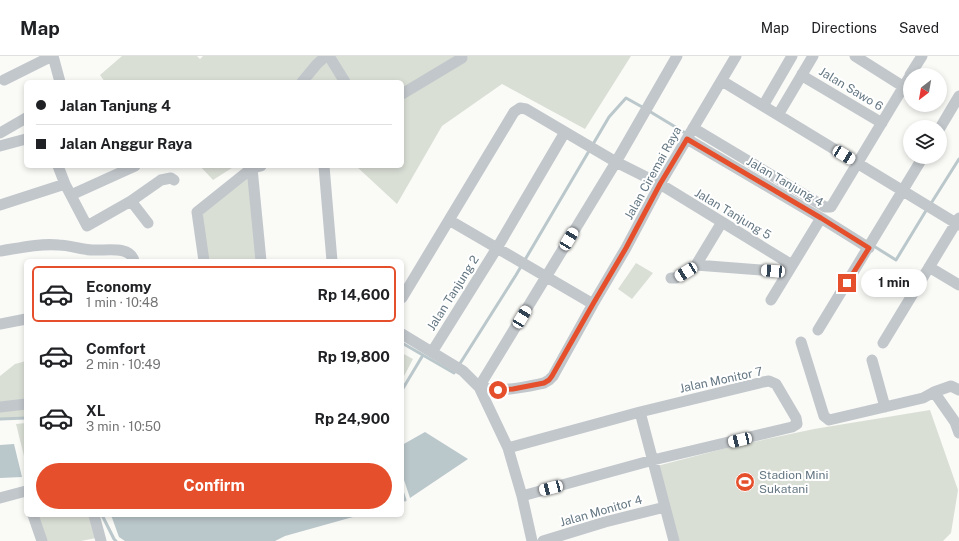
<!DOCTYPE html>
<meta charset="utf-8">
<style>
:root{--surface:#fff;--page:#f6f6f6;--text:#202124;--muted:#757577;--line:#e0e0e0;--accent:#e54f2c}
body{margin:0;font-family:"Public Sans",sans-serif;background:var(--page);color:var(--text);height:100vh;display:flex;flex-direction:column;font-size:15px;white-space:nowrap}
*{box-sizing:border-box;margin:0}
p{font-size:13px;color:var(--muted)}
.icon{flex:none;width:22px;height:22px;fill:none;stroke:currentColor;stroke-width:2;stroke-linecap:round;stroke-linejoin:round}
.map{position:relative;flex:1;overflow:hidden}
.panel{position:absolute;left:24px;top:203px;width:380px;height:258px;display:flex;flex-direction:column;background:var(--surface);border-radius:6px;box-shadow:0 2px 6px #0003}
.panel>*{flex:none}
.hud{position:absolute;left:24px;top:24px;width:380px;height:88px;border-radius:6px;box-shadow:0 2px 6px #0003;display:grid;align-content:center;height:88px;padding:0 12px;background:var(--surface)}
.needle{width:26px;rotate:211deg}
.fabs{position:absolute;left:903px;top:12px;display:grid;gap:8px}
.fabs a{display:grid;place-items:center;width:44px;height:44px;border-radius:50%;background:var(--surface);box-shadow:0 2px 6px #0003;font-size:20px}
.end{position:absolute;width:18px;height:18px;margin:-9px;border:5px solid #e54f2c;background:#fff;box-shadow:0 0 0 2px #fff}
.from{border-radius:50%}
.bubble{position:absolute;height:28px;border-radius:14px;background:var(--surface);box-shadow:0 2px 6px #0003;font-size:13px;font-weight:700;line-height:28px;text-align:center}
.car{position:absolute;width:12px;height:24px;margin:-12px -6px;border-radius:5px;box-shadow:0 0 3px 1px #0007;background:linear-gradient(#fff 24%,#345 0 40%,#fff 0 76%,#345 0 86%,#fff 0)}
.hud b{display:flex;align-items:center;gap:14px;height:38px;font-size:15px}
.hud b+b{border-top:1px solid var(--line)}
.hud i{width:10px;height:10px;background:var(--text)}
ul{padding:7px 0 0;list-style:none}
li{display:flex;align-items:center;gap:12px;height:56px;margin:0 8px 6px;padding:0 4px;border:2px solid transparent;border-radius:6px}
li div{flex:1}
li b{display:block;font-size:15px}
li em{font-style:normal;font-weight:700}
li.active{border-color:var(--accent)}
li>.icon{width:36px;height:36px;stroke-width:1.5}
.action{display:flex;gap:8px;margin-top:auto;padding:8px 12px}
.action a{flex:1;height:46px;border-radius:24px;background:var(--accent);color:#fff;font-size:16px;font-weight:700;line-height:46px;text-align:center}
header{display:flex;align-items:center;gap:24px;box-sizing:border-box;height:56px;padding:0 20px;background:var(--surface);border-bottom:1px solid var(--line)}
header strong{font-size:19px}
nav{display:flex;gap:22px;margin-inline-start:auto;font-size:14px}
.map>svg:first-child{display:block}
.green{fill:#dadfd6}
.water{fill:#bac7cb}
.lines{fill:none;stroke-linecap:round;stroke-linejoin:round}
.stream{stroke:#bac7cb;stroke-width:3}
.minor{stroke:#c2c7cb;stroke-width:11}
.route{stroke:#e54f2c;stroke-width:5}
.labels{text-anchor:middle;stroke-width:4;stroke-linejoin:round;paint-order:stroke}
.street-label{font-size:12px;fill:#647783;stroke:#fff}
.poi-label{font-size:12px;fill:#647783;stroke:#fff;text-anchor:start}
</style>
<header>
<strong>Map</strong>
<nav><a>Map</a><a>Directions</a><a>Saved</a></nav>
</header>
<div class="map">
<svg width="959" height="485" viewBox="0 0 959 485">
<rect width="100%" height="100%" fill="#fafaf7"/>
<!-- green -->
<path class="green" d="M122,0H197L200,3L203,0H631L585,73L502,28L442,70L397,148L356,110H402V26H105L100,19Z
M200,110H235L213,124Z
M252,112L261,205H204L197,156Z
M636,207L653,217L632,243L618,233Z
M402,297L413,303L402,324Z
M26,305V362L0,363V320L15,308Z
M930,354L958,434L951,477L943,485H679L657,410L734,390L814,373Z
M26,367V408L16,368Z
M37,459H89L96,482L81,485H45Z"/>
<!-- water -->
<path class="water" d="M425,376L468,403L410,442L402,418V389Z
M14,388L22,421L0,422V389Z
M111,459H360L285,480L275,485H125L119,481Z"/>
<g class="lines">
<!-- stream -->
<path class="stream" d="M649,55L687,78
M930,149L959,103
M872,189L896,204L927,153
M402,287L454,317L516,219L609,61L626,42L644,52
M402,334L423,299
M0,363L26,362
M402,435L405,444
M102,459L114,483L116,485"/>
<!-- minor -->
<path class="minor" d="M53,0L60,26
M329,0L345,26
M855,0L904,31
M802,18L806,22L882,67
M910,19L922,0
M4,24L52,0
M722,25L959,169
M302,26L317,8L326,0
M402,38L462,2
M763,50L792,0
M778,59L813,0
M693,72L825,151H831L910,20
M940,72L959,40
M0,77L26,62
M687,83L821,162L869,192
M0,90L26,83
M58,110L65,128L87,170L131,145L161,124L171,122L174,124
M324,110L332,205
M252,112L261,205
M71,139L135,110
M131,145L148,167
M0,149L65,128
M449,164L593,248
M0,195C19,192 39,187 59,189C70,189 81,194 93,194C105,195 130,189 134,205
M204,205L197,156L252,112L261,110
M696,209L722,166
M929,211L959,229
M671,222H676L696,209L788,216
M402,242L514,56L520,52L526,53L616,106L660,128L792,209
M771,244L821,162
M0,268L26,263
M818,274L923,101
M402,278L463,315L479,331L508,392L522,440L532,485
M801,286L824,360L829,364L923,342L934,336L955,366L959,377
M883,287L959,162
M432,296L497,192L565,76
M872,304L885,351
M479,331C505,336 520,332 544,327L549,324L553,320L593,248L626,192L660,128L736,0
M479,331L616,106L677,0
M934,336L951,330L959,334
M0,351L26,348
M640,356L674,485
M508,392L640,356L763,326L769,325L776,328L796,362L797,368L792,371L653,404L522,440
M0,442L26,435
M33,459L42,485
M94,459L101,485
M543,485L605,466L665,451"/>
</g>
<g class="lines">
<!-- route -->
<path class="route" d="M498,334L513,333L544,327L549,324L552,320L593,248L626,192L660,128L687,83L821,162L869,192L847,227"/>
</g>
<!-- icons -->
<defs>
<symbol id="stadium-disc" viewBox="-11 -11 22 22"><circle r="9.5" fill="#e54f2c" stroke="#fff"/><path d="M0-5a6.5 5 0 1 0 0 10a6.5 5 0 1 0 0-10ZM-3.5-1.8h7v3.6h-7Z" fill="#fff"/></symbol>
</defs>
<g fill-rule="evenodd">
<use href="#stadium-disc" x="734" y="415" width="22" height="22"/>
</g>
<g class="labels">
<!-- street labels -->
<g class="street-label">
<text transform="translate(851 33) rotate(31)" y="4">Jalan Sawo 6</text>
<text transform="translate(653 117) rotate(-61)" y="4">Jalan Ciremai Raya</text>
<text transform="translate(785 126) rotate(30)" y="4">Jalan Tanjung 4</text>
<text transform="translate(733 158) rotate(31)" y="4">Jalan Tanjung 5</text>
<text transform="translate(453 237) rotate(-58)" y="4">Jalan Tanjung 2</text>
<text transform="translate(721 324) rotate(-12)" y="4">Jalan Monitor 7</text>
<text transform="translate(601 455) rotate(-16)" y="4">Jalan Monitor 4</text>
</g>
<!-- poi labels -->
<g class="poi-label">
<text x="759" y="423">Stadion Mini<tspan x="759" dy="14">Sukatani</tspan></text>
</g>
</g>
</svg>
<div class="fabs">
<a><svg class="needle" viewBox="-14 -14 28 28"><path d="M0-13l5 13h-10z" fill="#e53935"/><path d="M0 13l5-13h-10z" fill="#757577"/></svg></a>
<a><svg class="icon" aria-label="layers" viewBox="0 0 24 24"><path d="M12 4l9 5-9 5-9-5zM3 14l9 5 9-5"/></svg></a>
</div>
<i class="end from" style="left:498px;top:334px"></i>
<i class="end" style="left:847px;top:227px"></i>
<div class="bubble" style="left:861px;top:213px;width:66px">1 min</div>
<i class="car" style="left:844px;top:99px;rotate:121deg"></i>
<i class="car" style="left:569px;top:183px;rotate:31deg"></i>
<i class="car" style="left:773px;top:215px;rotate:274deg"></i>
<i class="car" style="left:686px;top:216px;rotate:238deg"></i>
<i class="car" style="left:522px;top:261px;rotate:31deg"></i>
<i class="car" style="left:740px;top:384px;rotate:257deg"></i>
<i class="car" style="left:551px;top:432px;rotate:255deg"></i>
<div class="hud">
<b><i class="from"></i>Jalan Tanjung 4</b>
<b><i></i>Jalan Anggur Raya</b>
</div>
<section class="panel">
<ul>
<li class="active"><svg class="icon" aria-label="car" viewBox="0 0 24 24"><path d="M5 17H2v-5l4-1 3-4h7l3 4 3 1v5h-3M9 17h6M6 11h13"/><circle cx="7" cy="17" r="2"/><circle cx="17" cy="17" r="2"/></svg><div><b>Economy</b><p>1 min · 10:48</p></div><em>Rp 14,600</em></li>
<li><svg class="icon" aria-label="car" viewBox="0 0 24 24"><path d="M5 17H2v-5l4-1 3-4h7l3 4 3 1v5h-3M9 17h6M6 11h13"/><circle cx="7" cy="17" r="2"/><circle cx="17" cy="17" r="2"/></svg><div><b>Comfort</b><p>2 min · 10:49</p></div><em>Rp 19,800</em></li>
<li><svg class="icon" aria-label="car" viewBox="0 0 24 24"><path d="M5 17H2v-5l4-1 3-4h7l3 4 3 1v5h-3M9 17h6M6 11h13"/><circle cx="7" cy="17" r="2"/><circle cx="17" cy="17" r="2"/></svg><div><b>XL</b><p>3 min · 10:50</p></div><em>Rp 24,900</em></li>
</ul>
<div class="action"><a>Confirm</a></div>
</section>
</div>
